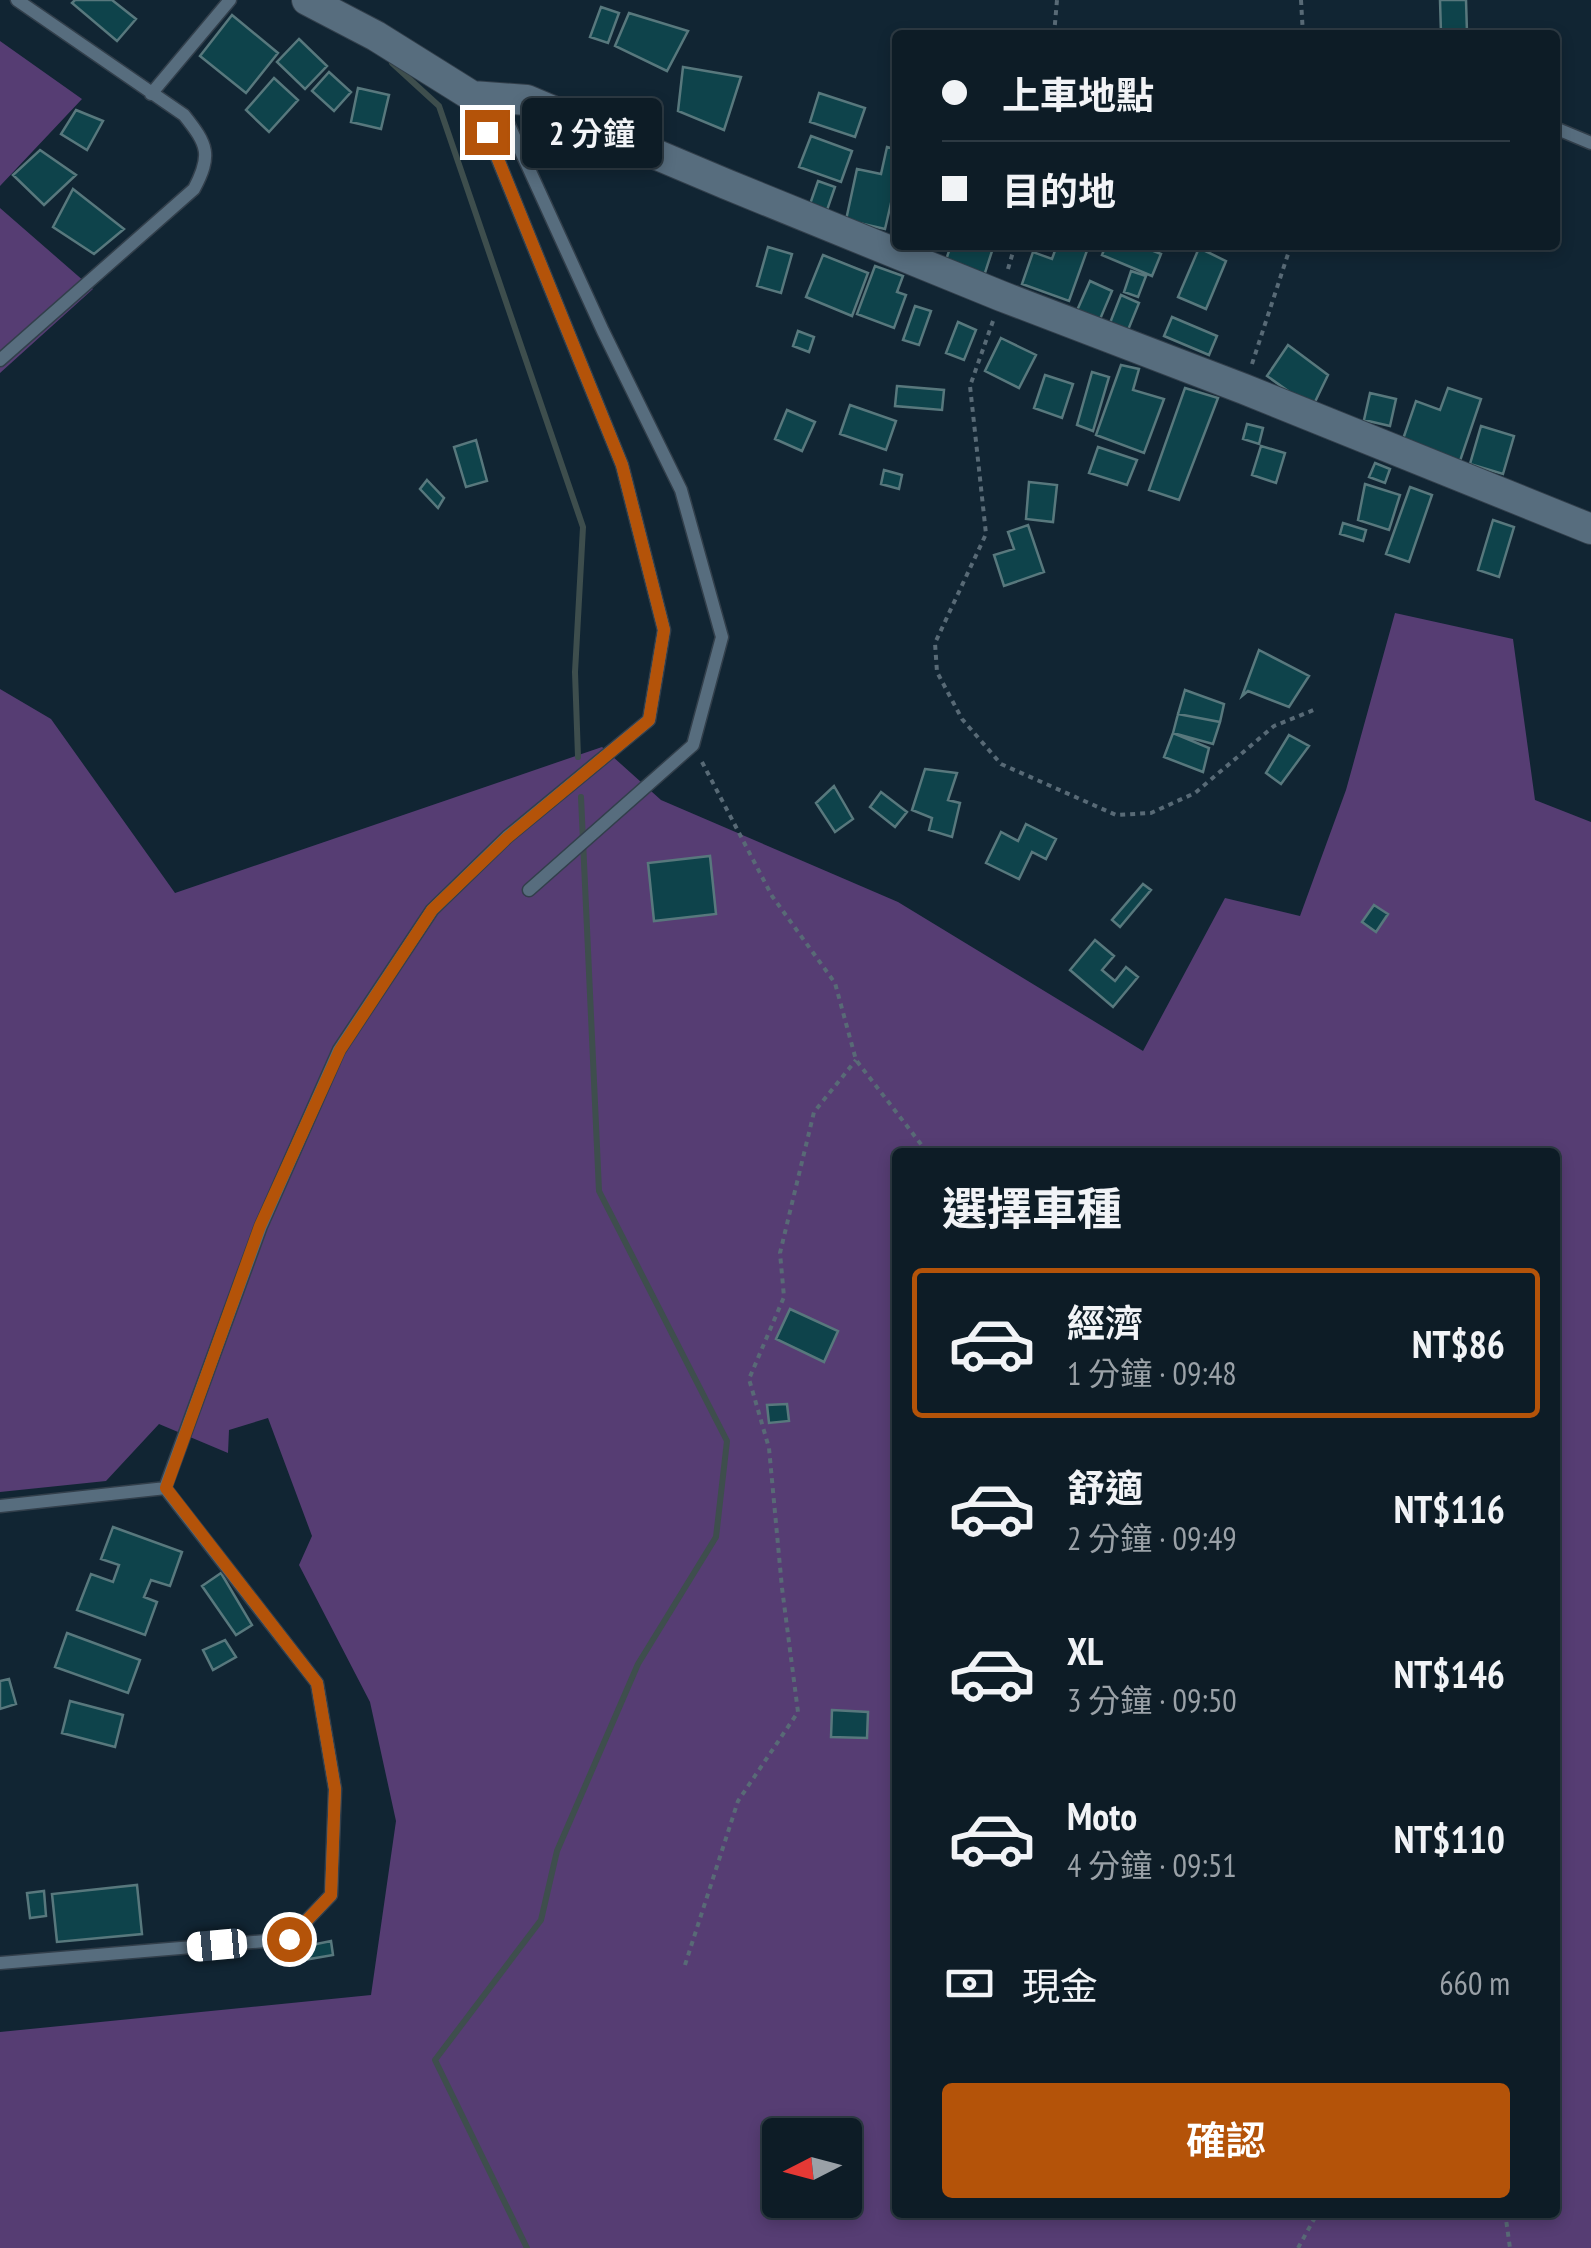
<!DOCTYPE html>
<html lang="zh-TW">
<meta charset="utf-8">
<style>
:root{--surface:#0d1c26;--page:#16252e;--text:#f1f3f6;--muted:#9aa1a7;--line:#2d3a43;--accent:#b45309}
body{margin:0;font-family:"PT Sans Narrow","Noto Sans TC",sans-serif;background:var(--page);color:var(--text);height:100vh;display:flex;flex-direction:column;font-size:38px;white-space:nowrap}
*{box-sizing:border-box;margin:0}
p{font-size:32px;color:var(--muted)}
.icon{flex:none;width:55px;height:55px;fill:none;stroke:currentColor;stroke-width:2;stroke-linecap:round;stroke-linejoin:round}
.map{position:relative;flex:1;overflow:hidden}
.sheet{position:absolute;left:892px;top:1148px;width:668px;height:1070px;display:flex;flex-direction:column;background:var(--surface);border-radius:10px;box-shadow:0 5px 15px #0003,0 0 0 2px var(--line)}
.sheet>*{flex:none}
.top-card{position:absolute;left:892px;top:30px;width:668px;height:220px;border-radius:10px;box-shadow:0 5px 15px #0003,0 0 0 2px var(--line);display:grid;align-content:center;height:220px;padding:0 50px;background:var(--surface)}
.needle{width:65px;rotate:264deg}
.fabs{position:absolute;left:762px;top:2118px;display:grid;gap:20px}
.fabs a{display:grid;place-items:center;width:100px;height:100px;border-radius:10px;background:var(--surface);box-shadow:0 5px 15px #0003,0 0 0 2px var(--line);font-size:50px}
.end{position:absolute;width:45px;height:45px;margin:-22px;border:12px solid #b45309;background:#fff;box-shadow:0 0 0 5px #fff}
.from{border-radius:50%}
.bubble{position:absolute;height:70px;border-radius:10px;background:var(--surface);box-shadow:0 5px 15px #0003,0 0 0 2px var(--line);font-size:32px;font-weight:600;line-height:70px;text-align:center}
.car{position:absolute;width:30px;height:60px;margin:-30px -15px;border-radius:12px;box-shadow:0 0 8px 2px #0007;background:linear-gradient(#fff 24%,#345 0 40%,#fff 0 76%,#345 0 86%,#fff 0)}
.top-card b{display:flex;align-items:center;gap:35px;height:95px;font-size:38px}
.top-card b+b{border-top:2px solid var(--line)}
.top-card i{width:25px;height:25px;background:var(--text)}
ul{padding:0;list-style:none}
li{display:flex;align-items:center;gap:30px;height:150px;margin:0 20px 15px;padding:0 30px;border:5px solid transparent;border-radius:10px}
li div{flex:1}
li b{display:block;font-size:38px}
li em{font-style:normal;font-weight:600}
li.selected{border-color:var(--accent)}
li>.icon{width:90px;height:90px;stroke-width:1.5}
h2{padding:0 50px;font-size:45px;line-height:120px}
.pay{display:flex;align-items:center;gap:25px;height:110px;padding:0 50px;font-size:38px}
.pay p{margin-inline-start:auto}
.action{display:flex;gap:20px;margin-top:auto;padding:20px 50px}
.action a{flex:1;height:115px;border-radius:10px;background:var(--accent);color:#fff;font-size:40px;font-weight:600;line-height:115px;text-align:center}
.map>svg:first-child{display:block}
.forest{fill:#563d73;fill-rule:evenodd}
.lines{fill:none;stroke-linecap:round;stroke-linejoin:round}
.stream{stroke:#3e4e4d;stroke-width:6}
.building{fill:#0e434b;stroke:#58787d;stroke-width:2.5}
.lane-casing{stroke:#323f4b;stroke-width:15}
.secondary-casing{stroke:#323f4b;stroke-width:32}
.path{stroke:#586a76;stroke-width:4;stroke-dasharray:5 5;stroke-linecap:butt}
.lane{stroke:#576d7e;stroke-width:12}
.secondary{stroke:#576d7e;stroke-width:30}
.route{stroke:#b45309;stroke-width:12}
</style>
<div class="map">
<svg width="1591" height="2248" viewBox="0 0 1591 2248">
<rect width="100%" height="100%" fill="#112533"/>
<!-- forest -->
<path class="forest" d="M0,41L82,99L0,186Z
M0,208L93,289L0,373Z
M1395,613L1513,639L1535,800L1591,822V2248H0V2032L371,1995L396,1821L370,1702L299,1565L312,1536L268,1418L229,1430L228,1453L159,1424L106,1481L0,1492V689L51,719L175,893L602,747L661,800L898,902L1143,1051L1225,898L1300,916L1346,790ZM898,1152H1555V2212H898ZM780,2135H845V2200H780Z"/>
<g class="lines">
<!-- stream -->
<path class="stream" d="M392,63L439,106L583,527L575,672L578,757
M527,2248L435,2060L541,1920L557,1851L638,1664L716,1537L727,1441L599,1191L581,797"/>
</g>
<!-- building -->
<path class="building" d="M75,0H112L136,19L117,41L72,3Z
M1440,0H1466L1467,33H1441Z
M601,7L619,13L608,43L590,37Z
M629,13L688,31L667,71L615,46Z
M232,15L278,53L246,93L200,56Z
M299,39L327,66L305,89L277,62Z
M683,67L741,77L724,130L678,111Z
M329,72L351,92L334,111L312,91Z
M274,78L298,100L269,132L246,110Z
M358,88L389,95L381,129L351,122Z
M819,93L865,108L855,137L810,122Z
M76,110L103,121L87,150L61,134Z
M811,136L852,151L841,182L799,167Z
M887,147L898,150V173L885,229L846,220L857,169L881,174Z
M40,150L76,175L44,205L13,175Z
M818,181L835,187L826,213L809,207Z
M73,189L124,229L94,254L53,227Z
M951,245H982L993,248L984,276L945,263Z
M1057,245H1089L1069,301L1022,284L1033,252L1052,259Z
M1106,245H1139L1161,254L1152,276L1102,255Z
M768,247L792,254L781,293L757,286Z
M1199,248L1226,261L1206,309L1178,297Z
M823,255L868,273L852,316L806,297Z
M875,266L903,276L897,292L906,295L894,328L857,314Z
M1131,271L1146,276L1138,297L1124,292Z
M1090,281L1112,291L1098,324L1075,315Z
M1121,295L1139,303L1126,335L1108,328Z
M915,306L931,311L919,345L903,340Z
M1172,317L1217,336L1209,355L1164,336Z
M958,322L976,330L964,360L946,353Z
M798,331L814,337L809,352L793,346Z
M1001,338L1036,355L1019,388L985,371Z
M1288,345L1328,375L1312,408L1267,376Z
M1121,365L1139,369L1133,390L1164,399L1144,453L1096,435Z
M1092,372L1109,377L1093,431L1077,425Z
M1045,375L1073,384L1062,418L1034,408Z
M897,386L944,390L942,410L895,406Z
M1185,388L1218,398L1179,500L1149,490Z
M1448,388L1481,399L1459,464L1401,445L1416,401L1440,410Z
M1370,393L1396,399L1390,426L1364,420Z
M850,405L896,421L886,450L840,434Z
M787,410L815,422L802,451L775,439Z
M1247,424L1263,428L1259,444L1243,439Z
M1481,426L1514,436L1503,474L1470,464Z
M476,440L487,481L466,487L454,447Z
M1261,446L1285,453L1276,483L1252,475Z
M1098,447L1137,460L1127,485L1089,473Z
M1375,463L1390,469L1385,483L1369,477Z
M884,470L902,475L899,489L881,484Z
M427,480L444,498L438,508L420,489Z
M1029,482L1057,485L1053,522L1026,519Z
M1365,484L1400,495L1389,530L1358,520Z
M1410,487L1432,495L1409,562L1386,554Z
M1493,520L1514,527L1499,577L1478,570Z
M1343,523L1366,530L1363,541L1340,534Z
M1028,525L1044,572L1004,586L994,555L1014,549L1008,532Z
M1259,650L1309,676L1289,707L1248,691L1242,696Z
M1185,690L1224,704L1220,722L1178,714Z
M1178,714L1220,722L1213,744L1173,733Z
M1173,733L1209,748L1203,772L1164,757Z
M1289,735L1309,746L1281,784L1266,773Z
M925,769L957,773L948,800L960,803L952,837L929,830L932,818L912,810Z
M834,786L853,819L835,832L816,803Z
M881,792L907,812L895,827L870,807Z
M1026,824L1056,839L1046,859L1032,852L1019,879L986,863L1001,832L1018,841Z
M710,856L716,914L654,921L648,863Z
M1143,884L1151,890L1120,927L1112,920Z
M1374,905L1388,914L1376,932L1362,922Z
M1095,940L1114,956L1102,970L1115,981L1126,967L1138,977L1113,1007L1070,970Z
M790,1309L838,1331L824,1362L776,1339Z
M787,1404L789,1421L769,1423L767,1405Z
M113,1527L182,1552L170,1586L151,1580L144,1597L157,1602L145,1635L77,1610L91,1574L113,1582L119,1565L101,1559Z
M221,1573L252,1625L236,1635L202,1586Z
M67,1633L140,1660L128,1693L55,1667Z
M225,1640L236,1657L213,1670L203,1650Z
M9,1679L16,1704L0,1709V1681Z
M70,1701L123,1715L115,1747L62,1733Z
M832,1710L868,1712L867,1738L831,1737Z
M137,1885L142,1934L57,1942L52,1894Z
M44,1891L46,1916L30,1918L27,1893Z
M331,1941L333,1955L304,1960L302,1947Z"/>
<g class="lines">
<defs>
<path id="lane" d="M151,94L230,0
M497,99L603,331L681,490L722,637L693,745L529,890
M1555,128L1591,143
M0,360L194,189C212,155 208,145 184,115L17,0
M0,1506L166,1488
M0,1963L289,1939L331,1895L335,1789L317,1683L165,1488L261,1226L339,1050L432,910L507,837L649,720L664,630L622,465L473,98"/>
<path id="secondary" d="M307,0L376,36L472,96L527,100L726,184L1001,296L1244,389L1591,529"/>
</defs>
<!-- lane casing -->
<use href="#lane" class="lane-casing"/>
<!-- secondary casing -->
<use href="#secondary" class="secondary-casing"/>
<!-- path -->
<path class="path" d="M1301,0L1303,35
M1054,35L1057,0
M1008,269L1015,245
M993,321L970,386L986,534L935,643L937,672L962,719L1001,764L1116,815L1151,813L1195,793L1274,726L1316,709
M1252,364L1291,245
M702,762L772,896L835,983L856,1060L927,1152
M685,1965L738,1801L798,1712L782,1588L769,1448L749,1379L784,1297L780,1253L814,1112L856,1060
M1505,2212L1510,2248
M1298,2248L1318,2212"/>
<!-- lane -->
<use href="#lane" class="lane"/>
<!-- secondary -->
<use href="#secondary" class="secondary"/>
</g>
<g class="lines">
<!-- route -->
<path class="route" d="M289,1939L331,1895L335,1789L317,1683L166,1488L260,1226L340,1050L432,910L507,838L649,720L664,630L622,465L487,132"/>
</g>
</svg>
<div class="fabs">
<a><svg class="needle" viewBox="-14 -14 28 28"><path d="M0-13l5 13h-10z" fill="#e53935"/><path d="M0 13l5-13h-10z" fill="#9aa1a7"/></svg></a>
</div>
<i class="end from" style="left:289px;top:1939px"></i>
<i class="end" style="left:487px;top:132px"></i>
<div class="bubble" style="left:522px;top:98px;width:140px">2 分鐘</div>
<i class="car" style="left:217px;top:1945px;rotate:265deg"></i>
<div class="top-card">
<b><i class="from"></i>上車地點</b>
<b><i></i>目的地</b>
</div>
<section class="sheet">
<h2>選擇車種</h2>
<ul>
<li class="selected"><svg class="icon" aria-label="car" viewBox="0 0 24 24"><path d="M5 17H2v-5l4-1 3-4h7l3 4 3 1v5h-3M9 17h6M6 11h13"/><circle cx="7" cy="17" r="2"/><circle cx="17" cy="17" r="2"/></svg><div><b>經濟</b><p>1 分鐘 · 09:48</p></div><em>NT$86</em></li>
<li><svg class="icon" aria-label="car" viewBox="0 0 24 24"><path d="M5 17H2v-5l4-1 3-4h7l3 4 3 1v5h-3M9 17h6M6 11h13"/><circle cx="7" cy="17" r="2"/><circle cx="17" cy="17" r="2"/></svg><div><b>舒適</b><p>2 分鐘 · 09:49</p></div><em>NT$116</em></li>
<li><svg class="icon" aria-label="car" viewBox="0 0 24 24"><path d="M5 17H2v-5l4-1 3-4h7l3 4 3 1v5h-3M9 17h6M6 11h13"/><circle cx="7" cy="17" r="2"/><circle cx="17" cy="17" r="2"/></svg><div><b>XL</b><p>3 分鐘 · 09:50</p></div><em>NT$146</em></li>
<li><svg class="icon" aria-label="car" viewBox="0 0 24 24"><path d="M5 17H2v-5l4-1 3-4h7l3 4 3 1v5h-3M9 17h6M6 11h13"/><circle cx="7" cy="17" r="2"/><circle cx="17" cy="17" r="2"/></svg><div><b>Moto</b><p>4 分鐘 · 09:51</p></div><em>NT$110</em></li>
</ul>
<div class="pay"><svg class="icon" aria-label="cash" viewBox="0 0 24 24"><path d="M3 7h18v10H3z"/><circle cx="12" cy="12" r="2"/></svg>現金<p>660 m</p></div>
<div class="action"><a>確認</a></div>
</section>
</div>
